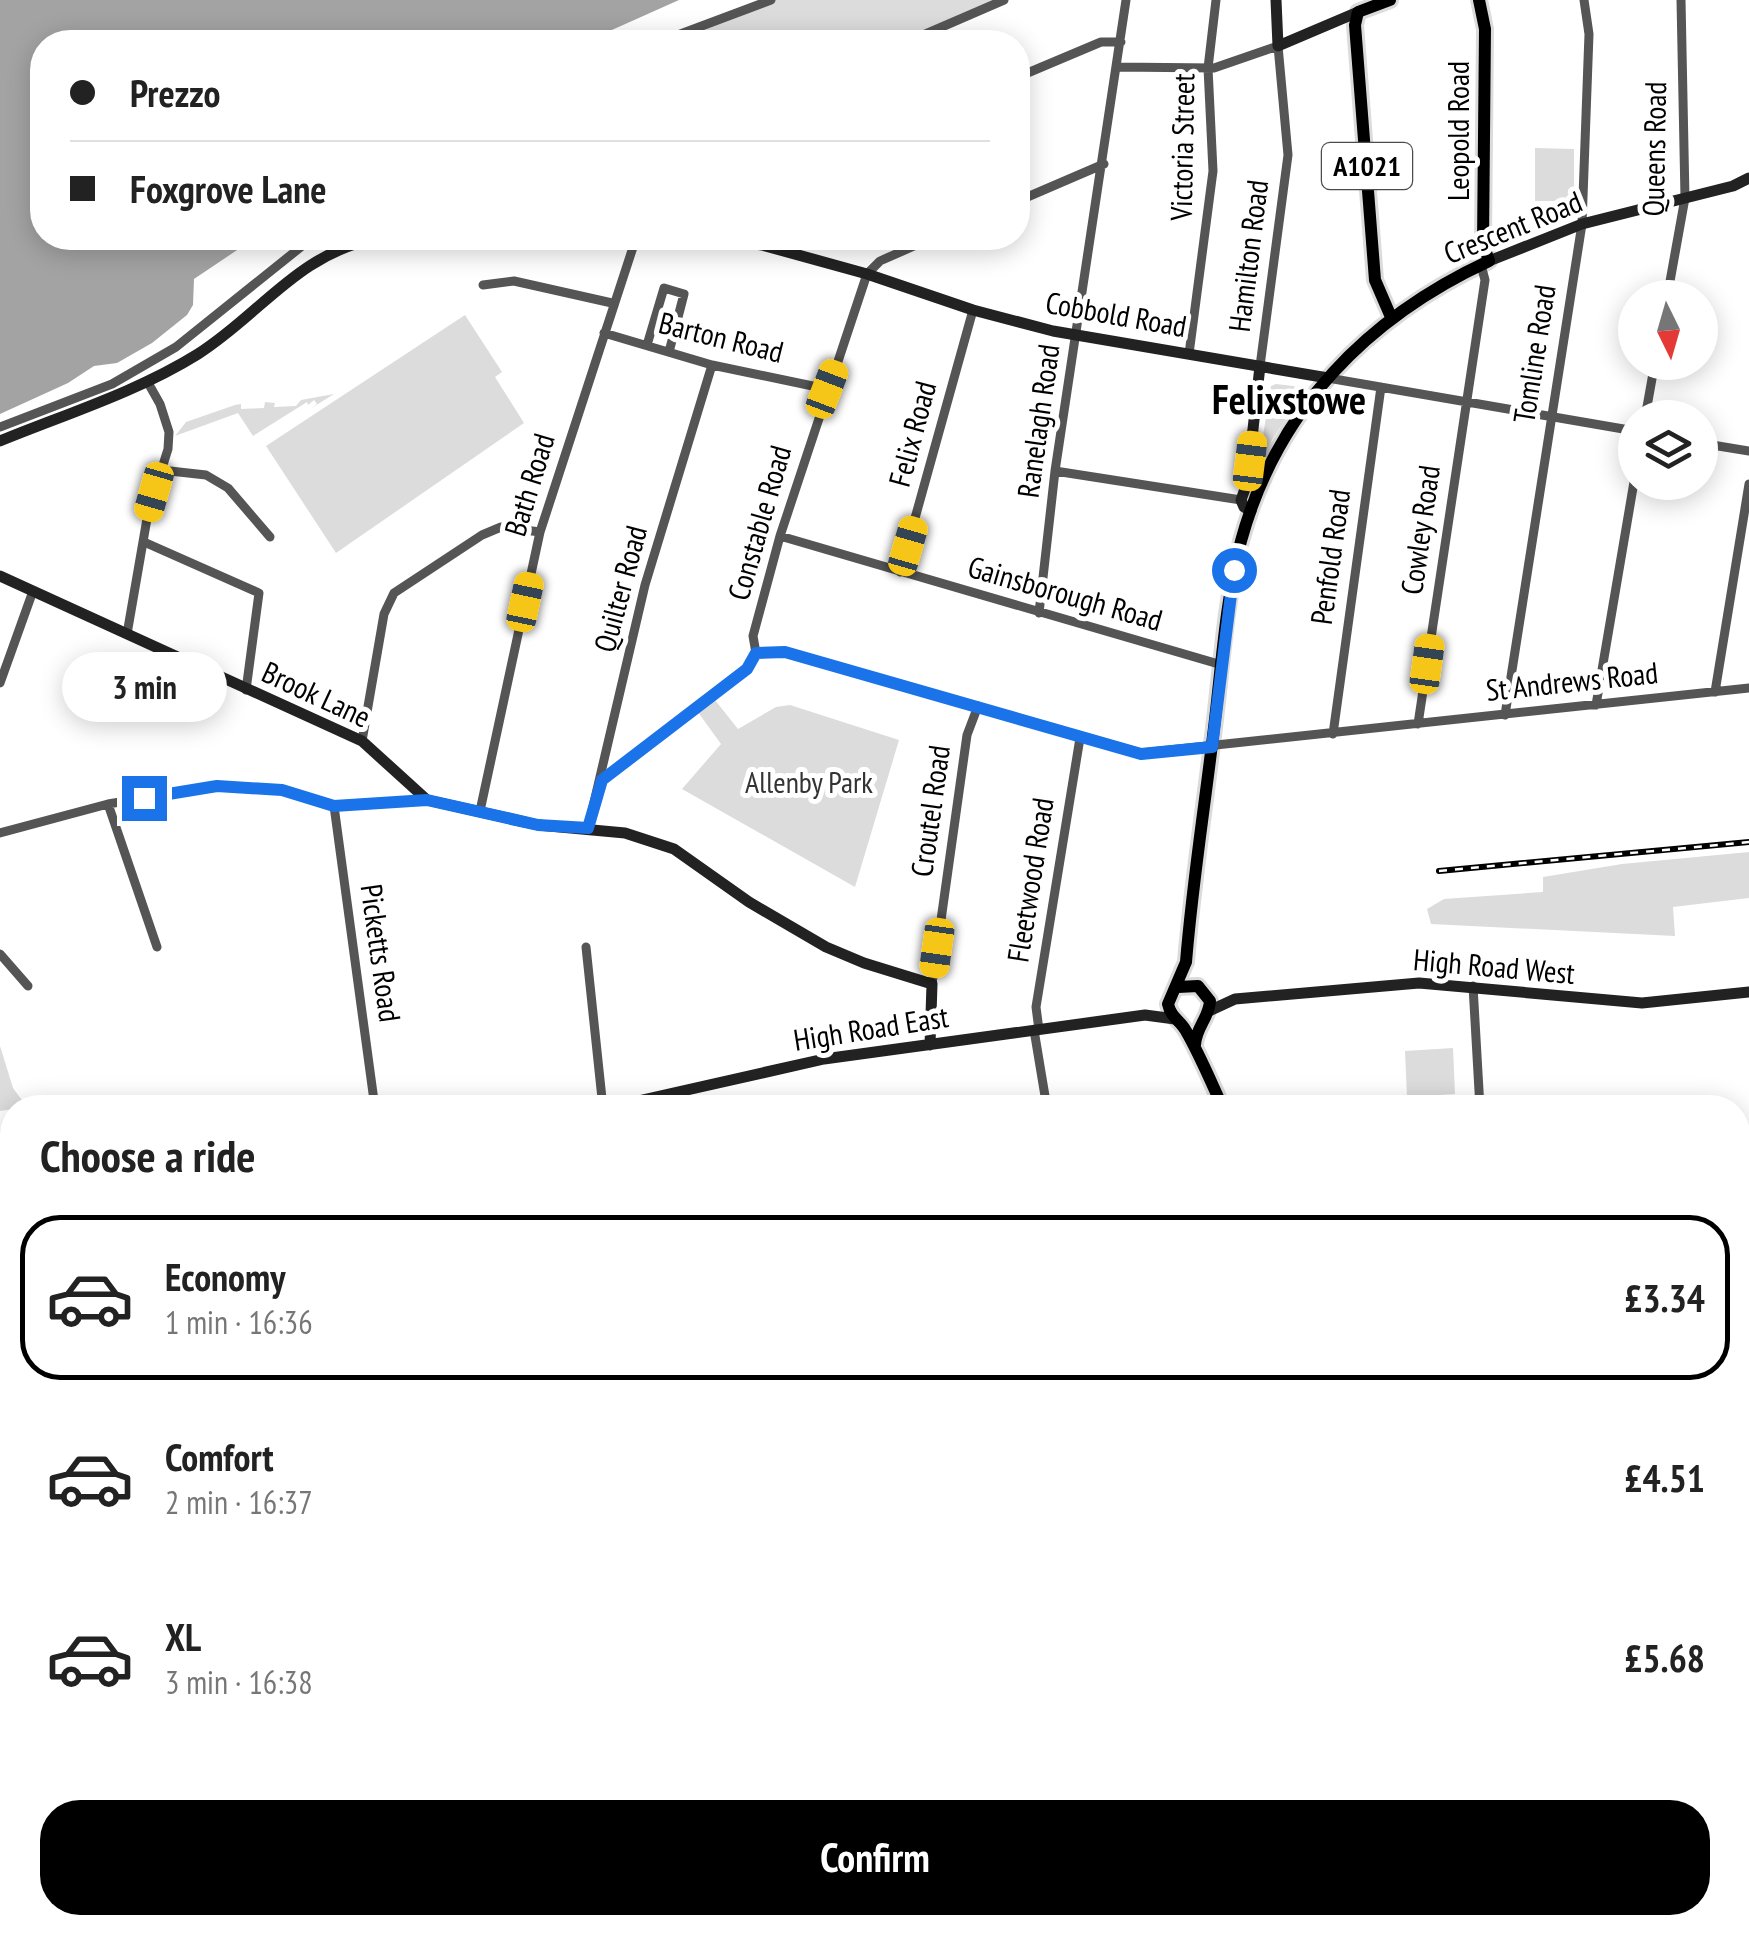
<!DOCTYPE html>
<meta charset="utf-8">
<style>
:root{--surface:#fff;--page:#f2f2f2;--text:#222;--muted:#767676;--line:#e0e0e0;--accent:#000}
body{margin:0;font-family:"PT Sans Narrow",sans-serif;background:var(--page);color:var(--text);height:100vh;display:flex;flex-direction:column;font-size:38px;white-space:nowrap}
*{box-sizing:border-box;margin:0}
p{font-size:32px;color:var(--muted)}
.icon{flex:none;width:55px;height:55px;fill:none;stroke:currentColor;stroke-width:2;stroke-linecap:round;stroke-linejoin:round}
.map{position:relative;flex:1;overflow:hidden}
.panel{position:absolute;left:0px;top:1095px;width:1750px;height:840px;display:flex;flex-direction:column;background:var(--surface);border-radius:40px 40px 0 0;box-shadow:0 5px 25px #0003}
.panel>*{flex:none}
.top-card{position:absolute;left:30px;top:30px;width:1000px;height:220px;border-radius:40px;box-shadow:0 5px 25px #0003;display:grid;align-content:center;height:220px;padding:0 40px;background:var(--surface)}
.needle{width:65px;rotate:175deg}
.buttons{position:absolute;left:1618px;top:280px;display:grid;gap:20px}
.buttons a{display:grid;place-items:center;width:100px;height:100px;border-radius:50%;background:var(--surface);box-shadow:0 5px 25px #0003;font-size:50px}
.end{position:absolute;width:45px;height:45px;margin:-22px;border:12px solid #1a73e8;background:#fff;box-shadow:0 0 0 5px #fff}
.from{border-radius:50%}
.bubble{position:absolute;height:70px;border-radius:35px;background:var(--surface);box-shadow:0 5px 25px #0003;font-size:32px;font-weight:600;line-height:70px;text-align:center}
.car{position:absolute;width:30px;height:60px;margin:-30px -15px;border-radius:12px;box-shadow:0 0 8px 2px #0007;background:linear-gradient(#f5c518 24%,#345 0 40%,#f5c518 0 76%,#345 0 86%,#f5c518 0)}
.top-card b{display:flex;align-items:center;gap:35px;height:95px;font-size:38px}
.top-card b+b{border-top:2px solid var(--line)}
.top-card i{width:25px;height:25px;background:var(--text)}
ul{padding:0;list-style:none}
li{display:flex;align-items:center;gap:30px;height:165px;margin:0 20px 15px;padding:0 20px;border:5px solid transparent;border-radius:40px}
li div{flex:1}
li b{display:block;font-size:38px}
li em{font-style:normal;font-weight:600}
li.on{border-color:var(--accent)}
li>.icon{width:90px;height:90px;stroke-width:1.5}
h2{padding:0 40px;font-size:45px;line-height:120px}
.cta{display:flex;gap:20px;margin-top:auto;padding:20px 40px}
.cta a{flex:1;height:115px;border-radius:40px;background:var(--accent);color:#fff;font-size:40px;font-weight:600;line-height:115px;text-align:center}
.map>svg:first-child{display:block}
.green{fill:#dcdcdc}
.water{fill:#a3a3a3}
.lines{fill:none;stroke-linecap:round;stroke-linejoin:round}
.stream{stroke:#a3a3a3;stroke-width:2.5}
.primary-casing{stroke:#dbdbdb;stroke-width:18}
.street{stroke:#555;stroke-width:9}
.secondary{stroke:#222;stroke-width:11}
.primary{stroke:#000;stroke-width:12}
.rail-casing{stroke:#000;stroke-width:6}
.rail{stroke:#fff;stroke-width:2.5;stroke-dasharray:8;stroke-linecap:butt}
.route{stroke:#1a73e8;stroke-width:12}
.labels{text-anchor:middle;stroke-width:10;stroke-linejoin:round;paint-order:stroke}
.shield{fill:#fff;stroke:#4c4c4c;stroke-width:2.5}
.shield-label{font-size:28px;font-weight:bold;fill:#000}
.street-label{font-size:30px;fill:#000;stroke:#fff}
.park-label{font-size:30px;fill:#333;stroke:#fff}
.district-label{font-size:40px;font-weight:bold;fill:#000;stroke:#fff}
</style>
<div class="map">
<svg width="1749" height="1935" viewBox="0 0 1749 1935">
<rect width="100%" height="100%" fill="#fff"/>
<!-- green -->
<path class="green" d="M776,0H999L898,42H665Z
M1535,148L1574,149V201H1535Z
M465,315L502,372L495,377L524,423L336,553L266,446Z
M1276,384L1301,387L1302,394L1272,440L1257,473L1271,386Z
M334,394L310,409L317,404L314,400L308,405L307,402L253,436L238,413L175,436L186,422L235,405L241,404V409L264,408L265,402L275,403L274,407L296,406L301,400Z
M711,695L738,729L776,707L790,705L899,740L855,887L682,789L721,744L695,708Z
M1749,852V898L1673,907L1675,936L1431,924L1427,909L1444,899L1543,892V877L1622,864Z
M0,1046L13,1088L27,1107L0,1111Z
M1453,1048L1455,1094L1407,1097L1405,1051Z
M12,1601V1847L0,1851V1606Z
M1738,1617L1749,1628V1935H856L857,1922H1738Z"/>
<!-- water -->
<path class="water" d="M0,0H679L585,42H42V238H255L194,279L193,305L187,315L152,343L117,363L94,366L68,383L0,414Z"/>
<g class="lines">
<!-- stream -->
<path class="stream" d="M1436,1935L1449,1922"/>
<defs>
<path id="primary" d="M1390,0L1358,12L1355,25L1375,280L1391,317
M1178,987L1198,986L1210,1001C1209,1018 1196,1027 1195,1045
M1223,1108C1211,1082 1200,1055 1186,1031C1180,1020 1171,1018 1168,1004L1186,962C1192,887 1204,811 1213,736C1221,674 1225,601 1241,541C1277,409 1368,317 1489,261L1483,243L1485,29L1479,0
M1738,1573L1749,1563
M1738,1610L1749,1620"/>
</defs>
<!-- primary casing -->
<use href="#primary" class="primary-casing"/>
<!-- street -->
<path class="street" d="M659,42L771,0
M907,42L1004,0
M1117,67L1214,68L1278,46L1288,155L1260,366
M1018,77L1101,42H1121
M1018,201L1104,164
M483,285L514,281L612,303
M1667,298L1685,198L1681,0
M604,333L712,365L827,389
M647,345L664,288L684,294L669,352
M1189,354L1213,171L1208,68L1216,0
M1328,378L1635,431
M1645,418L1655,362
M0,427L112,384L176,347L312,238
M1700,443L1749,451
M161,470L206,475L228,488L270,537
M1055,471L1241,500
M780,536L1222,665
M144,542L259,593L246,690
M900,572L973,310
M1039,613L1055,471L1126,0
M127,634L148,513L168,449L169,432L160,404L147,381
M756,653L785,652L1141,753L1749,688
M0,683L33,591
M1715,692L1749,484
M1596,705L1635,476
M1505,715L1582,224L1589,34L1584,0
M1418,724L1485,280L1481,265
M1333,734L1381,387
M362,741L384,614L394,593L482,535L501,527L540,532
M601,780L747,669L756,653L753,636L780,536L867,274L880,261L932,238
M108,804L157,947
M334,806L375,1108
M480,811L540,532L636,238
M588,828L645,585L712,365
M0,833L108,804L217,786L282,790L334,806L427,800
M586,947L603,1108
M0,954L28,986
M932,984L967,735L978,706
M1473,986L1480,1108
M1034,1030L1047,1108
M1039,1030L1036,1007L1080,738
M1738,1172H1749
M0,1266L12,1281
M1738,1294H1743
M0,1351L10,1362
M1738,1413H1749
M0,1476L12,1470
M0,1600L12,1597
M38,1922L44,1935
M0,1927L12,1909
M495,1929L498,1935
M320,1935L345,1922"/>
<!-- secondary -->
<path class="secondary" d="M1276,0L1278,46L1358,12
M714,238L762,245L867,274L973,310L1053,331L1328,378
M1489,261L1582,224L1733,186L1749,178
M0,441C66,414 137,392 198,354C261,314 297,254 377,238
M1251,511L1244,507L1241,500L1247,483L1260,366
M0,576L362,741L427,800L538,825L625,833L674,849L749,902L826,947L864,963L932,984L930,1045
M1209,1011L1235,999L1419,983L1642,1003L1749,992
M607,1108L824,1059L1145,1015L1175,1019
M0,1245L12,1242"/>
<!-- primary -->
<use href="#primary" class="primary"/>
<defs>
<path id="rail" d="M1439,871L1749,842"/>
</defs>
<!-- rail casing -->
<use href="#rail" class="rail-casing"/>
<!-- rail -->
<use href="#rail" class="rail"/>
</g>
<g class="lines">
<!-- route -->
<path class="route" d="M144,798L217,786L282,790L334,806L427,800L538,825L588,828L602,780L747,669L756,653L785,652L1141,754L1212,747L1234,570"/>
</g>
<g class="labels">
<!-- shield labels -->
<rect class="shield" x="1322" y="143" width="90" height="46" rx="8"/>
<g class="shield-label">
<text x="1367" y="176">A1021</text>
</g>
<!-- street labels -->
<g class="street-label">
<text transform="translate(1459 131) rotate(-90)" y="10">Leopold Road</text>
<text transform="translate(1183 147) rotate(-89)" y="10">Victoria Street</text>
<text transform="translate(1655 149) rotate(-89)" y="10">Queens Road</text>
<text transform="translate(1513 228) rotate(-22)" y="10">Crescent Road</text>
<text transform="translate(1249 256) rotate(-83)" y="10">Hamilton Road</text>
<text transform="translate(1116 315) rotate(10)" y="10">Cobbold Road</text>
<text transform="translate(721 338) rotate(14)" y="10">Barton Road</text>
<text transform="translate(1535 354) rotate(-81)" y="10">Tomline Road</text>
<text transform="translate(1039 421) rotate(-82)" y="10">Ranelagh Road</text>
<text transform="translate(913 434) rotate(-75)" y="10">Felix Road</text>
<text transform="translate(530 485) rotate(-73)" y="10">Bath Road</text>
<text transform="translate(760 523) rotate(-74)" y="10">Constable Road</text>
<text transform="translate(1421 530) rotate(-82)" y="10">Cowley Road</text>
<text transform="translate(1331 557) rotate(-82)" y="10">Penfold Road</text>
<text transform="translate(621 589) rotate(-75)" y="10">Quilter Road</text>
<text transform="translate(1065 594) rotate(16)" y="10">Gainsborough Road</text>
<text transform="translate(1572 682) rotate(-6)" y="10">St Andrews Road</text>
<text transform="translate(316 695) rotate(25)" y="10">Brook Lane</text>
<text transform="translate(931 811) rotate(-82)" y="10">Croutel Road</text>
<text transform="translate(1031 880) rotate(-81)" y="10">Fleetwood Road</text>
<text transform="translate(380 953) rotate(82)" y="10">Picketts Road</text>
<text transform="translate(1494 967) rotate(5)" y="10">High Road West</text>
<text transform="translate(871 1029) rotate(-9)" y="10">High Road East</text>
</g>
<!-- park labels -->
<g class="park-label">
<text x="809" y="793">Allenby Park</text>
</g>
<!-- district labels -->
<g class="district-label">
<text x="1289" y="414">Felixstowe</text>
</g>
</g>
</svg>
<div class="buttons">
<a><svg class="needle" viewBox="-14 -14 28 28"><path d="M0-13l5 13h-10z" fill="#e53935"/><path d="M0 13l5-13h-10z" fill="#767676"/></svg></a>
<a><svg class="icon" aria-label="layers" viewBox="0 0 24 24"><path d="M12 4l9 5-9 5-9-5zM3 14l9 5 9-5"/></svg></a>
</div>
<i class="end from" style="left:1234px;top:570px"></i>
<i class="end" style="left:144px;top:798px"></i>
<div class="bubble" style="left:62px;top:652px;width:165px">3 min</div>
<i class="car" style="left:827px;top:389px;rotate:21deg"></i>
<i class="car" style="left:1250px;top:461px;rotate:7deg"></i>
<i class="car" style="left:154px;top:492px;rotate:196deg"></i>
<i class="car" style="left:908px;top:546px;rotate:16deg"></i>
<i class="car" style="left:525px;top:602px;rotate:12deg"></i>
<i class="car" style="left:1427px;top:664px;rotate:8deg"></i>
<i class="car" style="left:937px;top:948px;rotate:188deg"></i>
<div class="top-card">
<b><i class="from"></i>Prezzo</b>
<b><i></i>Foxgrove Lane</b>
</div>
<section class="panel">
<h2>Choose a ride</h2>
<ul>
<li class="on"><svg class="icon" aria-label="car" viewBox="0 0 24 24"><path d="M5 17H2v-5l4-1 3-4h7l3 4 3 1v5h-3M9 17h6M6 11h13"/><circle cx="7" cy="17" r="2"/><circle cx="17" cy="17" r="2"/></svg><div><b>Economy</b><p>1 min · 16:36</p></div><em>£3.34</em></li>
<li><svg class="icon" aria-label="car" viewBox="0 0 24 24"><path d="M5 17H2v-5l4-1 3-4h7l3 4 3 1v5h-3M9 17h6M6 11h13"/><circle cx="7" cy="17" r="2"/><circle cx="17" cy="17" r="2"/></svg><div><b>Comfort</b><p>2 min · 16:37</p></div><em>£4.51</em></li>
<li><svg class="icon" aria-label="car" viewBox="0 0 24 24"><path d="M5 17H2v-5l4-1 3-4h7l3 4 3 1v5h-3M9 17h6M6 11h13"/><circle cx="7" cy="17" r="2"/><circle cx="17" cy="17" r="2"/></svg><div><b>XL</b><p>3 min · 16:38</p></div><em>£5.68</em></li>
</ul>
<div class="cta"><a>Confirm</a></div>
</section>
</div>
